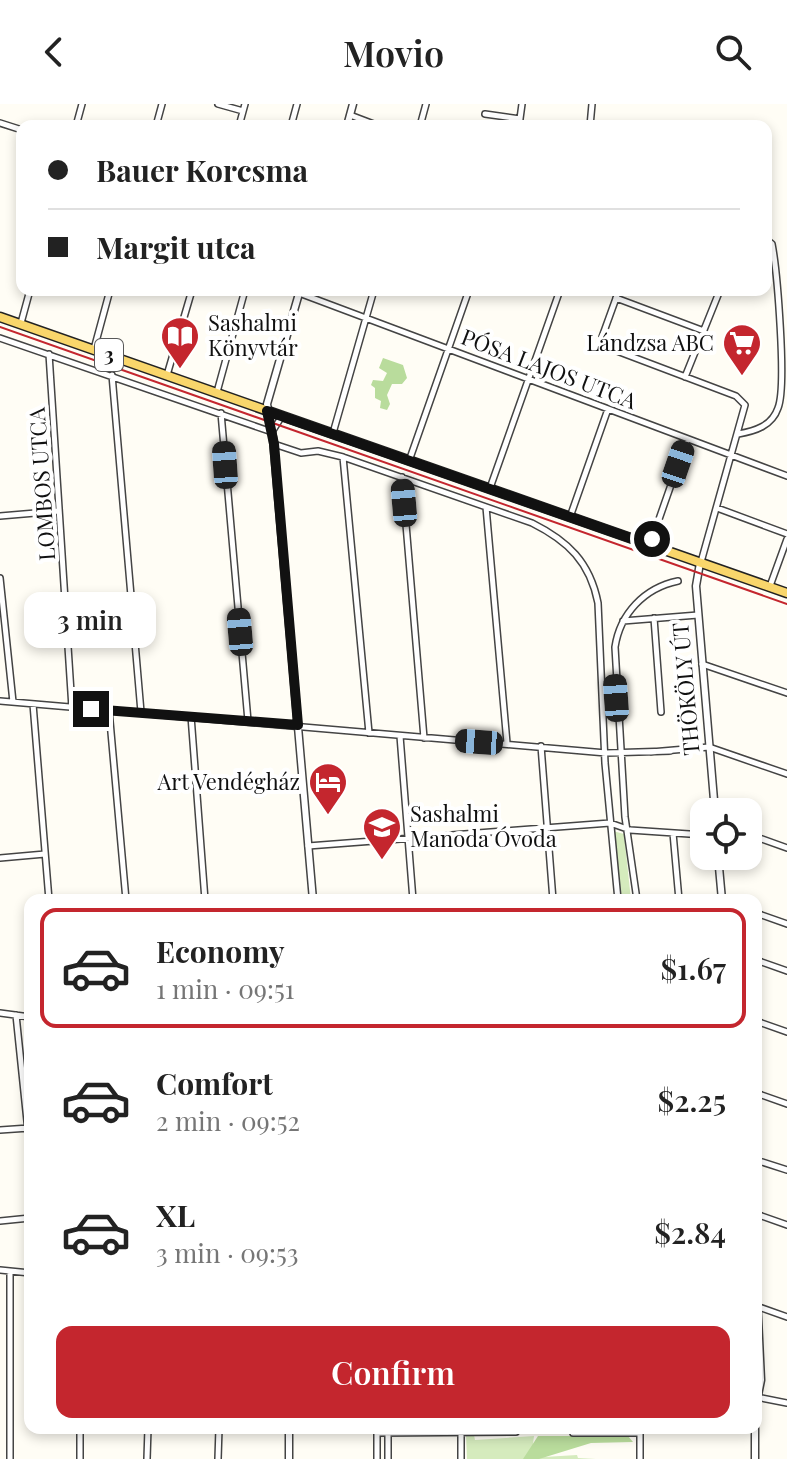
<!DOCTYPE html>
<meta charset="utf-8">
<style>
:root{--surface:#fff;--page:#f6f6f6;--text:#222;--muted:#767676;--line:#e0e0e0;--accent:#c4262e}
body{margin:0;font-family:"Playfair Display",serif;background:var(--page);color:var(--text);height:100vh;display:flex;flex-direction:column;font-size:30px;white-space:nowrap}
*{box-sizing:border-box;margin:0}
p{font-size:26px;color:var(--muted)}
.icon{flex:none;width:44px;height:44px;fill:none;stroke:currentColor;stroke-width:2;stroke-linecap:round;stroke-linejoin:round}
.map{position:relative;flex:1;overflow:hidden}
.details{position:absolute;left:24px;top:790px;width:738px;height:540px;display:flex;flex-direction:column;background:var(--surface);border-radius:16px;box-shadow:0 4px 12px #0003}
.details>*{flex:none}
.top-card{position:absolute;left:16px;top:16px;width:756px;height:176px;border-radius:16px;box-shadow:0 4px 12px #0003;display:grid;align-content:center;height:176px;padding:0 32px;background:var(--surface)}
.buttons{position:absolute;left:690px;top:694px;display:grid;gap:16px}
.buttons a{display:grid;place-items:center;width:72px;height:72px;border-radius:16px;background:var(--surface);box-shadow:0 4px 12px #0003;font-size:40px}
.end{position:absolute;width:36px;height:36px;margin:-18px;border:10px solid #111;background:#fff;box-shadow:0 0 0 4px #fff}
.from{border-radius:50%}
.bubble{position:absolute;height:56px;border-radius:16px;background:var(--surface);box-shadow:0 4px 12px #0003;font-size:26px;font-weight:600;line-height:56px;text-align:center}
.car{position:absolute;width:24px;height:48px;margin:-24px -12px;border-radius:10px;box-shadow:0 0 6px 2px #0007;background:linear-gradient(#222 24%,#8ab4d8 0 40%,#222 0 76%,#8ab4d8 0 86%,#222 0)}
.top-card b{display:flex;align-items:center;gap:28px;height:76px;font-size:30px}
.top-card b+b{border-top:2px solid var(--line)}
.top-card i{width:20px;height:20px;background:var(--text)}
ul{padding:14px 0 0;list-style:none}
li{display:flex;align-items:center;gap:24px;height:120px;margin:0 16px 12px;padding:0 16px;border:4px solid transparent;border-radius:16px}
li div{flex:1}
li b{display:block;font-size:30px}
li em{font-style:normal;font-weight:600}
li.on{border-color:var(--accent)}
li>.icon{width:72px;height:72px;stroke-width:1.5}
.primary-button{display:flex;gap:16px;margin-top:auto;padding:16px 32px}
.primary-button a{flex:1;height:92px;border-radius:16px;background:var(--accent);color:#fff;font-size:32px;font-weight:600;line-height:92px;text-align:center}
header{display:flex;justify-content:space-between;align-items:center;height:104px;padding:0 32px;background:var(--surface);font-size:36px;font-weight:600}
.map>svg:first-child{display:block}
.green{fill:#d5ebbd}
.forest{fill:#b9dc9c}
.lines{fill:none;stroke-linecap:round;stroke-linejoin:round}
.minor-casing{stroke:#444;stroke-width:8}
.tertiary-casing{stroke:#444;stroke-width:9}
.primary-casing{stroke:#222;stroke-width:11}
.minor{stroke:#fff;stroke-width:5}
.tertiary{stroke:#fff;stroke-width:6}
.primary{stroke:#f9d66b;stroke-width:8}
.tram{stroke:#c4262e;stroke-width:2}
.route{stroke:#111;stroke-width:10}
.labels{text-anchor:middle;stroke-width:8;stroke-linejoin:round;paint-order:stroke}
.shield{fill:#fff;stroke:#585858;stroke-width:2}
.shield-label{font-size:20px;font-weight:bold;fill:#111}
.poi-label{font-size:22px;fill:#111;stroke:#fff;text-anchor:start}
.street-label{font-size:22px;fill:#111;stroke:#fff}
</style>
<header><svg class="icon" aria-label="back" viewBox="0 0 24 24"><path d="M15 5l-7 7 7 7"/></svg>Movio<svg class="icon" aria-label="search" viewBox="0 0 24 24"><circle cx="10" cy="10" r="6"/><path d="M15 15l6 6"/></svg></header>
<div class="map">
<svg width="787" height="1355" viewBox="0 0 787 1355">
<rect width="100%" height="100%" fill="#fffdf5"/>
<!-- green -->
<path class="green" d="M613,727L624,730L631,796H619Z
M466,1331H474L475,1336L534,1332L533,1340L544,1353L577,1351L578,1354L596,1355H467Z"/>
<!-- forest -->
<path class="forest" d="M383,254L403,261L407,274L402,280H392L387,291L390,300L387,306L380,304L381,297L375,294V284L371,281L373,276L383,277L387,269L379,264Z
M538,1332H628L633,1338L591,1339L539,1355H523Z"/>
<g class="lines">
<defs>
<path id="minor" d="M218,0L243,7
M485,10L520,15
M350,11L379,22
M0,19L22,26
M76,22L82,0
M156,22L162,0
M239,22L245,0
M291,22L297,0
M420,22L426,0
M519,22L522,0
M590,22L592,0
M619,186L602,233L609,244L736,292L745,301L701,458
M299,189L787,372
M616,194L704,227
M21,219L30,186
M0,234L272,328L282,312
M94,245L110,186
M49,250L72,604
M112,271L141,608
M167,271L192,186
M685,273L720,186
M217,288L245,186
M221,309L248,617
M333,329L374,186
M738,330C755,327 772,322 778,304C787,282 777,166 772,140L766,135
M274,340L301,349L318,347L343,353L532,419C568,437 590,458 598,499L605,659L618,796
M343,353L369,629
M409,357L469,186
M402,373L424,634
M490,384L560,186
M486,403L507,639
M717,404L787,430
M0,412L59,407
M570,413L608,305
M650,441L687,335
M0,474L13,598
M770,482L787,435
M654,514L661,608
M623,517L698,511
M702,560L787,589
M0,597L606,649L671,647
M33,600L49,796
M109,606L126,796
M191,612L205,796
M400,632L413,796
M541,642L553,796
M651,648L709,643L787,670
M673,729L679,796
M748,730L787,744
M308,742L610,719L630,726L704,731
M0,754L45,750
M637,796L625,713L615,543C620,510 644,484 678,477
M756,809L787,820
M756,856L787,867
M0,909L30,913
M16,911L30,1046
M756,917L787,928
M756,989L787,1000
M0,1026L29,1024
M756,1056L787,1066
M756,1110L787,1121
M0,1117L30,1114
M0,1166L30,1169
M759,1203L787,1213
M756,1293L787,1299
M80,1324V1355
M573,1329H640
M10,1355V1167
M147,1355L148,1324
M218,1355L219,1324
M377,1355V1329L516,1328
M388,1355V1324
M461,1355V1324
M640,1355V1324"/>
<path id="tertiary" d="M347,22L353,0
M300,186L267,300L273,334L313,796
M700,459L696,482L715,708
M718,752L722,796
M756,1172L761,1276L756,1301
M289,1324V1355
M755,1355V1324"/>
<path id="primary" d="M0,213L787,489"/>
</defs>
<!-- minor casing -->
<use href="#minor" class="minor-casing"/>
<!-- tertiary casing -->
<use href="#tertiary" class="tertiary-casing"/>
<!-- primary casing -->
<use href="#primary" class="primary-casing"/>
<!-- minor -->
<use href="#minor" class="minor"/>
<!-- tertiary -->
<use href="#tertiary" class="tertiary"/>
<!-- primary -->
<use href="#primary" class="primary"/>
<!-- tram -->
<path class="tram" d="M0,223L787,500"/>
</g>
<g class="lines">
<!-- route -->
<path class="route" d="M91,605L298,621L274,340L267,307L650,441L652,435"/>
</g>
<!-- icons -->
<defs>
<symbol id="library-pin" viewBox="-11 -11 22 30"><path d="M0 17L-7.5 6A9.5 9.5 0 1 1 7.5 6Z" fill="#c4262e" stroke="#fff"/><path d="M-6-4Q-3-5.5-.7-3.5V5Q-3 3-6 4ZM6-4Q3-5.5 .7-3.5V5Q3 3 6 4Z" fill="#fff"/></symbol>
<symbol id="supermarket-pin" viewBox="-11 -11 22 30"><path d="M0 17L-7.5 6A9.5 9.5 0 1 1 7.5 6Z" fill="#c4262e" stroke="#fff"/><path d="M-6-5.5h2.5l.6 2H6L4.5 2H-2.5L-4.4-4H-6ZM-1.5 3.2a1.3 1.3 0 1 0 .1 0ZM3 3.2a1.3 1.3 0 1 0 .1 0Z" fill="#fff"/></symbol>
<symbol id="hotel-pin" viewBox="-11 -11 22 30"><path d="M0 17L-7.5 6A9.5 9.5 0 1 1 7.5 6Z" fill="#c4262e" stroke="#fff"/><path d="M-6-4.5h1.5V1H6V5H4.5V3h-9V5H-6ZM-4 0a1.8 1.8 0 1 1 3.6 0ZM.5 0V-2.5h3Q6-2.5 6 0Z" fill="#fff"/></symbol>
<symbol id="school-pin" viewBox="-11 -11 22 30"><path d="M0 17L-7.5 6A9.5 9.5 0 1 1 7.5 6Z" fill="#c4262e" stroke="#fff"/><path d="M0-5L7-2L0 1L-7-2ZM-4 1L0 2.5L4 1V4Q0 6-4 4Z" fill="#fff"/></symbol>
</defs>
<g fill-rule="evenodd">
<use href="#library-pin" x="158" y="210" width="44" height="60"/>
<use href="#supermarket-pin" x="720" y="217" width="44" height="60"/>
<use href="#hotel-pin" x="306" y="656" width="44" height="60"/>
<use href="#school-pin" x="360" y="701" width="44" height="60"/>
</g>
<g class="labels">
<!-- shield labels -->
<rect class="shield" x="95" y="235" width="28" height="32" rx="6"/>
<g class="shield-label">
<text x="109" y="258">3</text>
</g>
<!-- poi labels -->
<g class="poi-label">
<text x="208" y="227">Sashalmi<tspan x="208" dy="25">Könyvtár</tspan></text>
<text x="714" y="247" text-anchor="end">Lándzsa ABC</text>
<text x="300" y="686" text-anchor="end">Art Vendégház</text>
<text x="410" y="718">Sashalmi<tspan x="410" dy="25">Manoda Óvoda</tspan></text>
</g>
<!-- street labels -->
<g class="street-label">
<text transform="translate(549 265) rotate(21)" y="8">PÓSA LAJOS UTCA</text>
<text transform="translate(42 380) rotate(-94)" y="8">LOMBOS UTCA</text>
<text transform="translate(686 585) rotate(-95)" y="8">THÖKÖLY ÚT</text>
</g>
</g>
</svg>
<div class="buttons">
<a><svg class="icon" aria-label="locate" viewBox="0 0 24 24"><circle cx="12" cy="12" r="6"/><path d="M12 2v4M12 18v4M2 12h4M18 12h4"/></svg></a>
</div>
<i class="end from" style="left:652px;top:435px"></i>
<i class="end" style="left:91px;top:605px"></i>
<div class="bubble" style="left:24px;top:488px;width:132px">3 min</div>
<i class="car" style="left:678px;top:360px;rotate:19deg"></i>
<i class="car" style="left:225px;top:361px;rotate:356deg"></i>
<i class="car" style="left:404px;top:399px;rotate:355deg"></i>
<i class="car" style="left:240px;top:528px;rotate:355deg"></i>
<i class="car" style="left:616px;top:594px;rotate:356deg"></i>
<i class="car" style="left:479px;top:638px;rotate:274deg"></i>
<div class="top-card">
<b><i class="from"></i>Bauer Korcsma</b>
<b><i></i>Margit utca</b>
</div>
<section class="details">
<ul>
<li class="on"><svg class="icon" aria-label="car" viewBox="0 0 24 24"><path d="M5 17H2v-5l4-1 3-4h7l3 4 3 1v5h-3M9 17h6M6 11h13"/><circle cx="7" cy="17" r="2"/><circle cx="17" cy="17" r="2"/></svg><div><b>Economy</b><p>1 min · 09:51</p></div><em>$1.67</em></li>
<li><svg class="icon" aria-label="car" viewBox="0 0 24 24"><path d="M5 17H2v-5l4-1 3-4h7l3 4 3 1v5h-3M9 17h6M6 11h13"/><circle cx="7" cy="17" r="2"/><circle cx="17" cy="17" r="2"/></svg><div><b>Comfort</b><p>2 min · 09:52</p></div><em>$2.25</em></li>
<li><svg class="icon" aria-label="car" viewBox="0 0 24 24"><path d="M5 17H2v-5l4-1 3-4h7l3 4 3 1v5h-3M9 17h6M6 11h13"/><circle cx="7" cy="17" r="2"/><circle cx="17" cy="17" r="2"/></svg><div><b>XL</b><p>3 min · 09:53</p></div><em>$2.84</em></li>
</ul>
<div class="primary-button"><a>Confirm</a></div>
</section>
</div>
